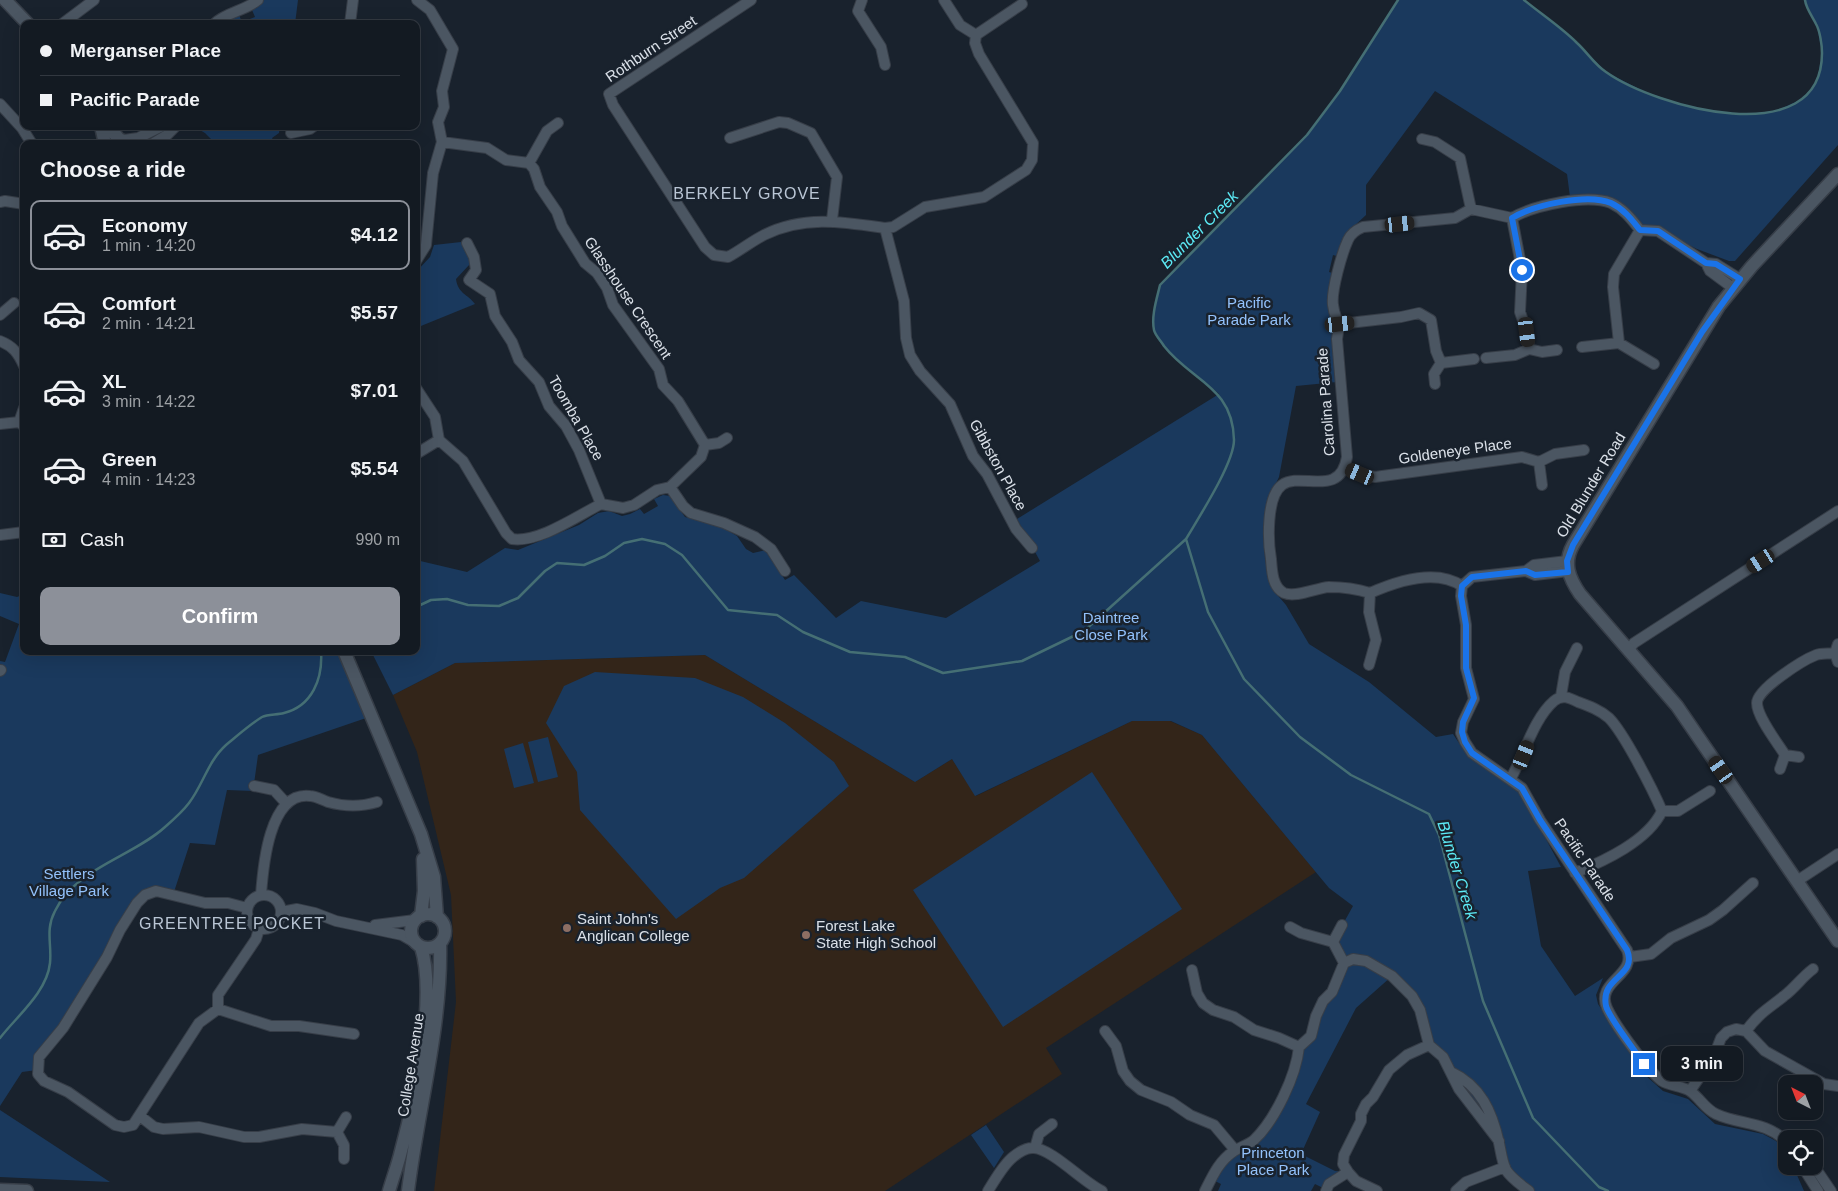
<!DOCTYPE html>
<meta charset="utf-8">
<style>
:root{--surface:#131a22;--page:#20272f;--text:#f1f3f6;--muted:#9da1a5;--line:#323840;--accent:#8c9099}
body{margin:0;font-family:Helvetica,sans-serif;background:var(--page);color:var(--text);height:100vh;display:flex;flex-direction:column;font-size:19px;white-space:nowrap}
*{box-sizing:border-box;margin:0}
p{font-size:16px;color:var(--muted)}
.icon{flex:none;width:28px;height:28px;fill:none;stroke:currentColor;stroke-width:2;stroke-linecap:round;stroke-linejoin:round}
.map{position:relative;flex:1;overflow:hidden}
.details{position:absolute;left:20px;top:140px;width:400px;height:515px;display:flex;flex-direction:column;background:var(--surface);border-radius:10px;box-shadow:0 5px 20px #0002,0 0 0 1px var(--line)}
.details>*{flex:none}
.banner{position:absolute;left:20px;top:20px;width:400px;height:110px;border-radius:10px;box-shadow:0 5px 20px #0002,0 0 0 1px var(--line);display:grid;align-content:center;height:110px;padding:0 20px;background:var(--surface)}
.needle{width:32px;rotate:318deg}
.buttons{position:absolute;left:1778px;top:1075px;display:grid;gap:10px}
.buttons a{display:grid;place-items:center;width:45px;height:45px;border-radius:10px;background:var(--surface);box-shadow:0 5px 20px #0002,0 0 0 1px var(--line);font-size:25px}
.end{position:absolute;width:22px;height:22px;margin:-11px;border:6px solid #1a73e8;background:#fff;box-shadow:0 0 0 2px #fff}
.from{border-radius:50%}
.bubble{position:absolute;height:35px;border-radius:10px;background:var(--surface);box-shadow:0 5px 20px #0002,0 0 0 1px var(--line);font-size:16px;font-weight:800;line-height:35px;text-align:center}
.car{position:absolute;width:15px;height:30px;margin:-15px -8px;border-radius:6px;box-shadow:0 0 4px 1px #0007;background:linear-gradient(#222 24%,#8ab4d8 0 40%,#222 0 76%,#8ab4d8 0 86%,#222 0)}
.banner b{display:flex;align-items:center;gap:18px;height:48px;font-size:19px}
.banner b+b{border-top:1px solid var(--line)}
.banner i{width:12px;height:12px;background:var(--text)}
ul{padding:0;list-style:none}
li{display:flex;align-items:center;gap:15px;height:70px;margin:0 10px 8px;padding:0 10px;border:2px solid transparent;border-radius:10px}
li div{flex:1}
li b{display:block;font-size:19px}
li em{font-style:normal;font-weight:800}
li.current{border-color:var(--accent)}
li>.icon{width:45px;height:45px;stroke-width:1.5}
h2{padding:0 20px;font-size:22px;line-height:60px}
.pay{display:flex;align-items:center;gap:12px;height:55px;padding:0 20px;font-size:19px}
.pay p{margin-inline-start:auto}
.primary-button{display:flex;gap:10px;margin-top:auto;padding:10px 20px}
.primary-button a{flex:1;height:58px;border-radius:10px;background:var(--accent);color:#fff;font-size:20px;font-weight:800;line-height:58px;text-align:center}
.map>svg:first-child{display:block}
.education{fill:#332519}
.green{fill:#1a395d}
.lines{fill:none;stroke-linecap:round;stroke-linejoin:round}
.stream{stroke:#456f74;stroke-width:2.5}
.street-casing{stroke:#373e48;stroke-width:12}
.secondary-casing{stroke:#373e48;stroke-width:15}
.street{stroke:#4b5662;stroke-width:10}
.secondary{stroke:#4b5662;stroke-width:12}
.route{stroke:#1a73e8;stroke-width:6}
.education-dot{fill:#8d6e63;stroke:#19222d;stroke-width:2}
.labels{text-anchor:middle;stroke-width:5;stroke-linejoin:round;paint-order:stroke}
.street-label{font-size:15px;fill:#dae0e8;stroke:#19222d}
.park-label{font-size:15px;fill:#93c2fc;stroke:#19222d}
.poi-label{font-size:15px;fill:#dae0e8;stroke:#19222d;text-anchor:start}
.neighbourhood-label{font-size:16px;letter-spacing:1px;fill:#bac6d5;stroke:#19222d}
.water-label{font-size:16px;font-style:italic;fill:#5ceaf5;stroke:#19222d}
</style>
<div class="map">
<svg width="1838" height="1191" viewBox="0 0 1838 1191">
<rect width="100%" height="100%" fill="#19222d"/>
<!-- education -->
<path class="education" d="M705,655L915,782L952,759L976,796L1132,721H1170L1202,735L1316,872L1046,1048L1062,1074L885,1191H434L456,1002L451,895L417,752L393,695L455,663Z"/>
<!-- green -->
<path class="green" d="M263,0H298L295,24H220L239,15L242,22L255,17L252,10Z
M1398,0H1524L1576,41L1606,72L1645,92L1693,108L1739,115L1776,111L1802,99L1817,82L1822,53L1817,26L1805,0H1838V145L1735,261H1729L1697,249L1660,231L1642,226L1627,210L1570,197L1567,174L1435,91L1366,185V215L1351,229L1340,257L1333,255L1329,272L1336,274L1337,382L1296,386L1279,477L1270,496L1266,514L1264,534L1265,559L1270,583L1274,591L1286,605L1309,644L1369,682L1436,737L1453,734L1467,755L1518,792L1526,802L1561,867L1528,871L1541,946L1575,996L1603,978L1596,995L1598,1004L1644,1074L1663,1091L1688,1099L1715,1124L1763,1134L1776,1141L1786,1151V1166H1793L1804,1191H1529L1510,1175L1499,1141L1429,1045L1420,1010L1392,976L1356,1008L1306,1104L1320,1112L1301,1154L1335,1171L1348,1172L1323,1188L1315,1184L1311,1191H1218L1221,1184L1213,1180L1217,1167L1270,1120L1299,1047L1311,1036L1340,969L1333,942L1353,906L1329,888L1202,735L1171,721H1132L975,796L952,759L915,782L705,655L455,663L393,695L371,651H416V560L467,572L505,548L518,550L579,525L598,513L609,511L622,516L630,514L640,509L644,514L658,506L654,499L663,495L670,496L685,517L720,526L737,536L746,549L753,553L766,550L785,580L794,575L836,618L861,601L946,618L1040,561L1017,519L1219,394C1203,378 1159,353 1154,330C1150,317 1157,298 1160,285L1307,135L1340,91Z
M193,126H280L279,133L272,138L275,144H216L205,133Z
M461,242L471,260L470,264L456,279C458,294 468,294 475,304L416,328V272L430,257L434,245Z
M0,593L17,597L24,594V651H343L372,716L258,755L253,791L227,790L215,845L190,843L173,895H145L39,1057L37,1070L22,1072L0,1106V661L5,662L19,624L0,616Z
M595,672L695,678L743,697L785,723L834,762L849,786L744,878L720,888L676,919L580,810L577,772L546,723L564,686Z
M548,737L558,777L538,782L528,742Z
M523,743L534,783L514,788L504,749Z
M1092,772L1182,909L1003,1027L913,890Z
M0,1110L110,1182L0,1177Z
M986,1125L1004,1152L994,1168L971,1135Z"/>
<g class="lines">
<!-- stream -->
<path class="stream" d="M1398,0L1340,91L1307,135L1160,285C1157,298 1151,316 1154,330C1155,335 1161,341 1164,346C1191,381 1233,386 1234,440C1234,463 1199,517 1186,539L1208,612L1244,679L1300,737L1351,775L1429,814L1439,835L1483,1001L1533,1118L1599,1187L1608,1191
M1524,0C1541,14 1561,27 1577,43C1587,52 1595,65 1606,72C1655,107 1822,154 1822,53C1822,45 1820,31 1816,24C1812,16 1806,8 1805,0
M416,607L431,600L447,599L468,605L499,606L518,598L545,571L557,563L584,565L605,556L624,543L642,539L665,544L682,555L728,610L777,615L803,632L850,652L905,657L943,673L1022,661L1084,631L1186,539
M0,1038C17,1016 47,992 50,963C52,944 45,930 55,911C76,868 132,857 165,827C173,820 183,811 189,803C203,785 208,761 226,745C237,736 249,725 262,717C268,714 277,715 284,713C312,706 323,679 321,651"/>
<defs>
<path id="street" d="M751,0L609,94L613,105L705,247L714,255L728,257C741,250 752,241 764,235C804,215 844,222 885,228L893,227L925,207L984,197L1026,170L1032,160L1033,143L979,54L975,43L976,35
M862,0L858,11L881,47L885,65
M944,0L960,25L976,35
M62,24L94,0
M214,24C226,12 245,11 258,0
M350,24L353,0
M976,35L1022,4
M0,104L22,128L32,144
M291,133L310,129L314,126
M730,138L779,122L788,123L811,133L837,177L832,220
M1422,139L1435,142L1460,158L1471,209
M124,140L138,138L162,126
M152,144L167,135L176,126
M529,163L547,131L558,123
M0,202L5,201L24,204
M1512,218L1522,270L1520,312L1527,332L1529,349
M885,228L904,301L906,338L910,355L920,371L950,404L973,456L987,474L1016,529L1032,548
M467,243L474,257L476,270L469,280L490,294L495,316L512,342L519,360L539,382L549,406L566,426L579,450L601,504
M416,261L426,245L433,173L442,142L438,122L444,107L442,91L453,49L430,10L417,0
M1706,263L1710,271L1733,288
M0,315L14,303
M1340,324L1401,317L1419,313L1431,320L1436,351L1441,363
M0,341C13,346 18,353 24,366
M1619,343L1613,287L1614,274L1640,230
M1582,347L1619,343L1654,364
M1486,358L1515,355L1529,349L1542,352L1557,350
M1435,384L1434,374L1441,363L1474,359
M416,388L435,417L439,440L463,461L506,533L512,539C539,543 577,516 601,504L623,508L634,505L657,490L670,487L701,457L705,445L678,401L663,385L659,369L613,305L607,288L597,273L585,263L562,226L557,212L540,187L534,169L529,163L506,160L487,148L442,142
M19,422L24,408
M0,424L19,422L24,426
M705,445L719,443L727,438
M416,454L439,440
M1539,462L1542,485
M1345,468L1360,474L1375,477L1522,457L1539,462L1555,454L1584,450
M670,487L683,506L691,513L724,523L755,537L771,549L785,571
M0,535L24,532
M1526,571L1534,565L1567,561
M1569,571L1535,575L1526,571L1472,577L1462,586L1461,596L1466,625V668L1474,699L1463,722L1461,733L1465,742L1472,753L1522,788L1540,820L1627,950C1637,976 1595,981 1607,1008C1614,1024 1649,1072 1662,1081C1670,1086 1682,1086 1690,1091C1700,1098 1705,1109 1716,1114C1740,1125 1765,1121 1786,1141
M1462,586C1436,568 1397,581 1370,593C1357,589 1343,587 1329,587C1316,588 1296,598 1284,593C1272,587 1272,570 1271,559C1268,542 1266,497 1282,485C1301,471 1340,499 1347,457L1337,339C1341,318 1335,322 1333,305C1331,291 1342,253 1348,240C1351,233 1356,230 1363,227L1455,218L1471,209L1512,218C1534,205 1587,194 1611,203C1624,209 1632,220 1640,230L1658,231L1706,263L1716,264L1740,279
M1838,644L1835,653L1838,662
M1628,650L1634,643L1838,511
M1369,665L1376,640L1369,612L1370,593
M0,671L1,670
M1561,696L1565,672L1577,648
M1785,755C1777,742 1757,717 1757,703C1757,689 1803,660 1816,655C1821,653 1829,654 1835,653
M1780,769L1785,755L1799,757
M1511,778C1524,755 1534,718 1554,701C1562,694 1570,698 1578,702C1589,706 1600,710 1609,718C1624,733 1653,790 1662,811C1648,841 1604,861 1575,873
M254,786L274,790L286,803
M1662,811H1678L1710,791
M1797,881L1838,854
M247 912a17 17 0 1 1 34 0a17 17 0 1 1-34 0Z
M261,895C263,867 269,791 310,796C316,796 322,800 328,802C346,807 360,807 377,802
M247,908L228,903H205L156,891L145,895L137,903L120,930L107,957L63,1028L39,1057L38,1074L44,1081L68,1092L115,1125L124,1127L133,1125L199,1023L218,1009V995L256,939L259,929
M281,912L297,909L315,913L336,921L402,935L414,942
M375,925L415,920
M1342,925L1333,942L1344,963
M1290,927L1301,933L1333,942
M1630,957L1651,954L1671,938L1709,920L1723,910L1753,883
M1192,970L1197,993L1203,1003L1213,1010L1234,1017L1254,1030L1279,1038L1299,1047
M218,1009L271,1026H299L354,1034
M1105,1031L1116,1046L1123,1071L1130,1081L1141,1090L1171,1102L1190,1115L1214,1125L1235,1150
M1746,1031C1759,1013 1768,1009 1784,996C1795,988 1802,977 1813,969
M1451,1072C1481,1086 1492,1112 1499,1143C1501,1152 1502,1162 1506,1170C1511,1178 1521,1185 1529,1191
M1690,1091L1714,1056L1721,1038L1727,1032L1736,1029L1746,1031L1765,1051L1824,1084L1838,1086
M140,1116L154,1127L163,1129L199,1127L244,1137H259L302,1129L337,1132
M1035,1148L1039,1134L1052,1124
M344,1159V1145L337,1132L346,1117
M1802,1166L1818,1191
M1814,1166L1831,1191
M988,1191C995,1180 1003,1165 1013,1157C1019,1152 1026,1147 1034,1148C1052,1149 1083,1182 1102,1191
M1205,1191C1213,1175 1219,1161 1234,1151C1240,1147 1248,1145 1254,1140C1275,1120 1296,1076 1299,1047L1311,1036L1316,1016L1323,1001L1332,992L1344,963L1353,959L1366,961L1392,976L1412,996L1420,1010L1429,1045L1443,1057L1459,1089L1499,1141
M1326,1191L1329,1184L1348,1172
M1377,1191L1356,1181L1348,1172L1343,1164L1344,1155L1361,1121V1114L1366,1104L1373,1097L1389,1070L1407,1055L1429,1045
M1456,1191L1466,1182L1505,1167"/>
<path id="secondary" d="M5,0L28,24
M101,126L105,144
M108,126L119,139L130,144
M1838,174L1752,266L1719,306L1573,545C1563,563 1569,578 1580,594L1677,706L1838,941
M344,651L421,834L434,877L437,917
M411 931a17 17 0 1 1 34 0a17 17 0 1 1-34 0Z
M421,916L424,891L423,859
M0,1190L27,1191
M389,1191C393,1177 398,1164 401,1151C415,1100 437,997 421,947
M408,1191C418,1109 442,1027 440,944"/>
</defs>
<!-- street casing -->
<use href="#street" class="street-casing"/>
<!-- secondary casing -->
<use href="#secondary" class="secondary-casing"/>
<!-- street -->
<use href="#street" class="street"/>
<!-- secondary -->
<use href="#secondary" class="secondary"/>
</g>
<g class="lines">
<!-- route -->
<path class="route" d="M1522,270L1512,218C1534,205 1587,193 1611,203C1624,209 1632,220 1640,230L1658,231L1706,263L1716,264L1740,279L1702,332L1573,545L1567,561L1568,572L1535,575L1526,571L1472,577L1462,586L1461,596L1466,625V668L1474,698L1463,722L1462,732L1465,742L1472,753L1522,788L1540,820L1627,950C1638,977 1600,976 1606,1006C1609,1018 1636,1052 1644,1064"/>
</g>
<!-- markers -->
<g class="education-dot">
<circle cx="567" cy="928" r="5"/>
<circle cx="806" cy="935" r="5"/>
</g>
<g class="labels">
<!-- street labels -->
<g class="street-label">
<text transform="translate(651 49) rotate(-34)" y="5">Rothburn Street</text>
<text transform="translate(628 298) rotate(56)" y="5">Glasshouse Crescent</text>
<text transform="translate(1326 402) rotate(-94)" y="5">Carolina Parade</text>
<text transform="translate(576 418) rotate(60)" y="5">Toomba Place</text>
<text transform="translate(1455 451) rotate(-8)" y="5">Goldeneye Place</text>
<text transform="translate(998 465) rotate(61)" y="5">Gibbston Place</text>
<text transform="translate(1591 485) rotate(-59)" y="5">Old Blunder Road</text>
<text transform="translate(1585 860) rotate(56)" y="5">Pacific Parade</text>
<text transform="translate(411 1065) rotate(-81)" y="5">College Avenue</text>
</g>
<!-- park labels -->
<g class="park-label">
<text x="1249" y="308">Pacific<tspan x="1249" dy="17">Parade Park</tspan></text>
<text x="1111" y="623">Daintree<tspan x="1111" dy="17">Close Park</tspan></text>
<text x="69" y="879">Settlers<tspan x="69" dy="17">Village Park</tspan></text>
<text x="1273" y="1158">Princeton<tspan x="1273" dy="17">Place Park</tspan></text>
</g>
<!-- poi labels -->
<g class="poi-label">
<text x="577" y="924">Saint John's<tspan x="577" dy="17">Anglican College</tspan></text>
<text x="816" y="931">Forest Lake<tspan x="816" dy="17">State High School</tspan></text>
</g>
<!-- neighbourhood labels -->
<g class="neighbourhood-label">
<text x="747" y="199">BERKELY GROVE</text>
<text x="232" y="929">GREENTREE POCKET</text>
</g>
<!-- water labels -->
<g class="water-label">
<text transform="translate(1199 229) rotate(-45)" y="6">Blunder Creek</text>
<text transform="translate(1458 870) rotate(73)" y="6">Blunder Creek</text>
</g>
</g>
</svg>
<div class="buttons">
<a><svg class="needle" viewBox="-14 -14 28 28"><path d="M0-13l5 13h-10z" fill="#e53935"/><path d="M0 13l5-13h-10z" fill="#9da1a5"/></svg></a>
<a><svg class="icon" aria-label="locate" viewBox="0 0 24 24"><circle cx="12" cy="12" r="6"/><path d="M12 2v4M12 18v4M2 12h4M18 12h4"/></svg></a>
</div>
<i class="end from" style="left:1522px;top:270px"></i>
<i class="end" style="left:1644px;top:1064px"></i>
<div class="bubble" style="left:1661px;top:1046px;width:82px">3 min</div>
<i class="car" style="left:1400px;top:224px;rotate:84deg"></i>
<i class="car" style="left:1340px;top:324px;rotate:84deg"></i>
<i class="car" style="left:1527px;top:332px;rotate:173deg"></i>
<i class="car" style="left:1360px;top:474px;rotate:293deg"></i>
<i class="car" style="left:1761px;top:561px;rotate:237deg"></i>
<i class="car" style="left:1524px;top:755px;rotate:22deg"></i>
<i class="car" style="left:1721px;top:770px;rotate:325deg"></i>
<div class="banner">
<b><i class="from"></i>Merganser Place</b>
<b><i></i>Pacific Parade</b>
</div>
<section class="details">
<h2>Choose a ride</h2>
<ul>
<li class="current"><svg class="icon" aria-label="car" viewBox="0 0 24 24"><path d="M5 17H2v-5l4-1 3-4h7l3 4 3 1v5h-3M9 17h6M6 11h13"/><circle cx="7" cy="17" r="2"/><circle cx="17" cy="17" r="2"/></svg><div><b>Economy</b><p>1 min · 14:20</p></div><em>$4.12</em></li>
<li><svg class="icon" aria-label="car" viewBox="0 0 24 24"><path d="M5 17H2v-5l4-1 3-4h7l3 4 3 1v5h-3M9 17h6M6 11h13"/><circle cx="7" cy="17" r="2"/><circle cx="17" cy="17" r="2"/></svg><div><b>Comfort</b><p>2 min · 14:21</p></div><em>$5.57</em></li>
<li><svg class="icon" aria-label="car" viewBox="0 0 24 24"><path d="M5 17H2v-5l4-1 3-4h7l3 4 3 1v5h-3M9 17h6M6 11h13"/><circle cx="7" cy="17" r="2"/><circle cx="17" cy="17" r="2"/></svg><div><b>XL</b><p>3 min · 14:22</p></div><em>$7.01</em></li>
<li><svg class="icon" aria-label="car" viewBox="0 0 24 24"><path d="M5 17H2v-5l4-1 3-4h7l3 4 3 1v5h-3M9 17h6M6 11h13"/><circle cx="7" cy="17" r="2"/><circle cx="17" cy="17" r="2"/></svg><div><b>Green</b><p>4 min · 14:23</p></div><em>$5.54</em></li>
</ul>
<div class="pay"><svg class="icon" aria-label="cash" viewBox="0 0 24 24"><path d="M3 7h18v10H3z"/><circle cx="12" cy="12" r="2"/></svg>Cash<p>990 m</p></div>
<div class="primary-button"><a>Confirm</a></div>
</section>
</div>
